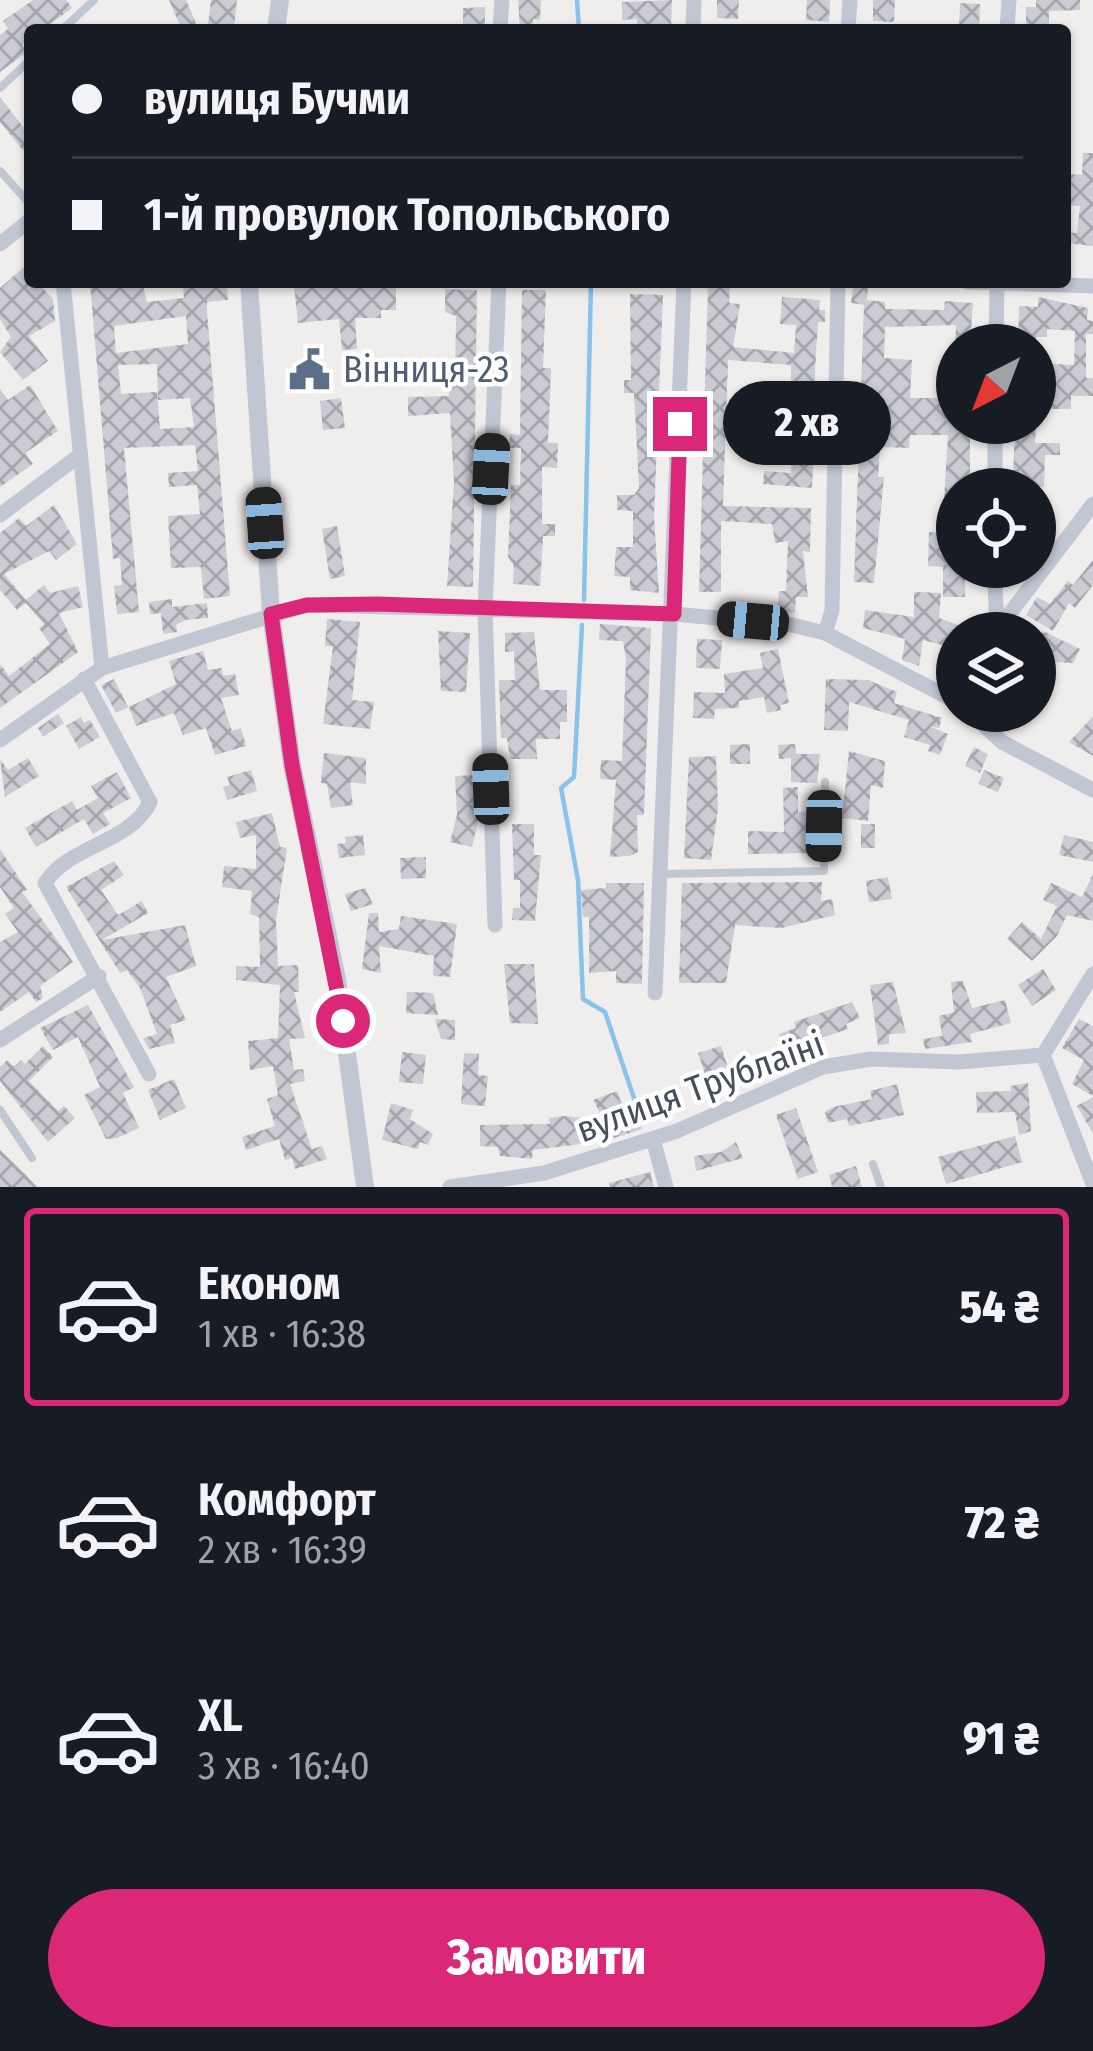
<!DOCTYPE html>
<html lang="uk">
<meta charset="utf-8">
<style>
:root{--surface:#171b24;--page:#20242c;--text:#f1f3f6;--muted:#9ea1a6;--line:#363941;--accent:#db2777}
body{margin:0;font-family:"Fira Sans Condensed",sans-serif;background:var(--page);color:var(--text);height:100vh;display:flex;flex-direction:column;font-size:45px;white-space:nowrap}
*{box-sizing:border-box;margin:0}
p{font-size:39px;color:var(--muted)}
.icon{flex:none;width:66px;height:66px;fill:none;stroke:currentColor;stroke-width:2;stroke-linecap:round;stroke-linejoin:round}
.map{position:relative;height:1187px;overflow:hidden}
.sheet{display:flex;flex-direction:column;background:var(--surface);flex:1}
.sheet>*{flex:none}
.hud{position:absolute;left:24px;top:24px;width:1047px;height:264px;border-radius:12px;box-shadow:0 3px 9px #0004;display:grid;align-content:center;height:264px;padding:0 48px;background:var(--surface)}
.needle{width:78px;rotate:222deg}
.controls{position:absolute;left:936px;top:324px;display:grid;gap:24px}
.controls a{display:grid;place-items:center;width:120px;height:120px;border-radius:50%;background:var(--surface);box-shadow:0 3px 9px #0004;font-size:60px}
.end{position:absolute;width:54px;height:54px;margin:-27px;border:15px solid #db2777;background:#fff;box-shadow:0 0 0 6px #fff}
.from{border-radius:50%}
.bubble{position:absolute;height:84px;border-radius:42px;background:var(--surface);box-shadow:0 3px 9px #0004;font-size:39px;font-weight:800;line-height:84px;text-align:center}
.car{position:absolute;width:36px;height:72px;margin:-36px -18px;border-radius:15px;box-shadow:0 0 9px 3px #0007;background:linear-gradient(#222 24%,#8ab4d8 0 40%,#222 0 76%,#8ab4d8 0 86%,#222 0)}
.hud b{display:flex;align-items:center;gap:42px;height:114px;font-size:45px}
.hud b+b{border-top:3px solid var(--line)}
.hud i{width:30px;height:30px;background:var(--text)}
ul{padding:21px 0 0;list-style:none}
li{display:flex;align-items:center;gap:36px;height:198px;margin:0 24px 18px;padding:0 24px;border:6px solid transparent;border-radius:12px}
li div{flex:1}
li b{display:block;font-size:45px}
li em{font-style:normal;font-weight:800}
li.on{border-color:var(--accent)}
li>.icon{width:108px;height:108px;stroke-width:1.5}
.button{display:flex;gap:24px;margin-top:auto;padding:24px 48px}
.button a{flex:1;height:138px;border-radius:72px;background:var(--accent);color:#fff;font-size:48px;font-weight:800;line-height:138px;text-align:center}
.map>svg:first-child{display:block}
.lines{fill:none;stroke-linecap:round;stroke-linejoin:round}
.stream{stroke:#89c2ea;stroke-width:4.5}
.building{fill:url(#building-cross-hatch);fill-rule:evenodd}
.service{stroke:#c1c6d3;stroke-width:8}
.minor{stroke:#c1c6d3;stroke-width:15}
.tertiary{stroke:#c1c6d3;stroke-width:18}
.route{stroke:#db2777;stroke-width:15}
.labels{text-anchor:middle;stroke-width:9;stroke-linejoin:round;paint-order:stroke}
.service-label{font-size:36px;fill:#4e5e75;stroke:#fff;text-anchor:start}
.street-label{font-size:36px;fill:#464d5b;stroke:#fff}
</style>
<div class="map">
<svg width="1093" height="1187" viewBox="0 0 1093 1187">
<defs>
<pattern id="building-cross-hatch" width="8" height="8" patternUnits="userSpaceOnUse" patternTransform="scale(3)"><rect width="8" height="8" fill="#cacbd3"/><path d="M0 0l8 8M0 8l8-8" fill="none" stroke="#a6a7ae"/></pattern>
</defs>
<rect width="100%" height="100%" fill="#f0eeed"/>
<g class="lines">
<!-- stream -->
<path class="stream" d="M577,0L579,30
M584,600L591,282
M582,625L574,777L561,788L578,880L583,999L605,1012L642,1122"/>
</g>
<!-- building -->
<path class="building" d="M33,0H66L72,8L42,30H30V39L22,45L27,52L0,72V35L8,29L3,21Z
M169,0H186L199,30H182Z
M211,0H237L234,28L208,25Z
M518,0H541L540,20L533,19L532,30H520Z
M672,0L671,30H637V19L622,20V2Z
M717,0H739L738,19L717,18Z
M807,0H830L829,22L806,20Z
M873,0H895L894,22L873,21Z
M1036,0H1080V10L1049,11V30H1026V7H1036Z
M960,3L980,4L979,28L959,27Z
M485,7V30H463V8Z
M0,97L30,136V159L0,122Z
M1083,153H1093V246L1065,243V232L1077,233L1080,206L1065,205L1067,174L1082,175Z
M24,267L30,282H37L53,299L55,321L29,336L48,361L23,380L0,352L11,337L0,319V288Z
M90,282H142L147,302L184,298L183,285L227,286L228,300L207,302V311L230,596L204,599L201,567L171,568L168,516L200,514L197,485L169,487L168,473L198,471L195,445L124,448L139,612L117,614L114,586L122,585L120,558L113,559ZM186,316L188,344L116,353L114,326ZM157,364L158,400L190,398L194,427L160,429L157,392L121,394L118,365Z
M351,282L352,287L396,286V310H381V318H355L357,349L342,350L339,319L298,323L294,286Z
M708,284L730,285L729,303L740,304L733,347L794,353L796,325L780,324L782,297L820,300L819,310H825V322H818L815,370L816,415H824L823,427H815L812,488L763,484L764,471L791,473L792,445L762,444L763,430L793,432L794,405L767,404V391H791V365L728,360L723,506L811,508L810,552L803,551L808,597H796L795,613L777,612L779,591H786L788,541L775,543L772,524L721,521V592H699Z
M853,287L868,288L867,300L885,302V309L944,310L945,301L973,303L970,345H955L956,325L885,327L884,358L912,360L910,398H957V423H970V487L957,486V573H965V597H943V567L928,566L929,532L942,533L948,435H910L909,448L880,447L878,477H884L874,583L854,582L864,305L851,303Z
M445,289L477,290L473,587L447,586L454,483L450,413L408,416V397L449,396L450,379H455L456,316L445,312Z
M522,290H546L543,368H551L548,443H558L557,468L542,467V524H555V536H543L540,586L513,584L514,566L508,557L511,485H520L521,448H509L510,434L520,435Z
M630,294L663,295L654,517L659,593L630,590V577L614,576L616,547H633V511L617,510V495H634L639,488L634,393H624V380H631Z
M1038,297L1088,308L1087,320L1093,321V334H1086V378H1093V396H1071V409H1035V363L1074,365L1075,331L1047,329V337H1036V345H1018L1019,306L1038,307Z
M317,357L321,384L303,386L300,359Z
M30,385L58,431L25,453L33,464L0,487V389L8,400Z
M341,398L345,428L323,430L320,401Z
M1015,423H1036L1035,443H1060V455H1045L1044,487L1020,485L1021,476H1013Z
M54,505L77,544L56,560L49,551L4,574L26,600L44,585L50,593L78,586L83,607L59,613L78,652L0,708V664L9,676L50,644L39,628L44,624L26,603L17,610L0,590V533L19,518L26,526Z
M337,526L345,576L330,579L322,529Z
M1093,560V585L1075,608L1069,603L1053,631L1026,615L1037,597L1050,604L1068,581L1073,585Z
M914,592L941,593L939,618L981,633H957V649L923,640L919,666L902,660L905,639L863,628L865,610L914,617Z
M172,599V607L207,603L208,618L185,620L176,625L177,632L163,634L161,613L150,614L149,602Z
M327,619L360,622L352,700L374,702L370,729L323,724L333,646H325Z
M600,624L651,628L644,815H637L638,852L629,856L610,857L616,780L600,779L601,760L622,761L626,659L623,641L599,640Z
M438,631L470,633L466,692L441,691Z
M1043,631L1080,649L1073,663L1055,662L1047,678L1035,672V649Z
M534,632L540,690H567V722H560V739H536L537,759H510L507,738H501L499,680H515L514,651L505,652V633Z
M697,639L722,640L720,669L696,668Z
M778,649L789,703L780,705L781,710L767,713L764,697L739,701V708L715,709L714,719L693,718L694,692L725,693L724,674L763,668L760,653Z
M203,651L208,670L222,668L223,676L235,674L239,695L221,698L232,731L241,728L246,746L215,755L206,728L183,735L174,713L136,726L129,707L176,684L169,661Z
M114,679L128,707L116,713L101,685Z
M826,679L868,680L897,692L894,703L942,718L939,728L929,726L948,734L940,755L928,751L930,745L904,737L909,720L849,702L848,731L824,730Z
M996,711H1019L1008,731L993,717Z
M58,714L64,723L43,737L38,728Z
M1093,716V756L1069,742Z
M81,717L84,723L90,720L100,737L79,749L66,726Z
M750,744V764H730V745Z
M795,744L796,754H820L817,783L791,782V758L779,759L778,745Z
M974,747L988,754L980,773L965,766Z
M849,751L885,761L883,788L871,785L868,821L842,818Z
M324,753L366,758V784L350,782L353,805L331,808L327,784L321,783Z
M716,756L718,808L711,860L684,858L689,757Z
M28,758L39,776L5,797L0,759L8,770Z
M251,770L257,791L227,800L223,787L230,785L227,777Z
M984,770L1004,778L998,792L978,784Z
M117,772L131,798L103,813L110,824L93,834L84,819L36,847L25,828L72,801L77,810L98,798L91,786Z
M476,775L478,822L472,847L450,842L457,815L455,776Z
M798,787V812L816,811L812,853L748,854V831L784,832L783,788Z
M272,813L280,847L287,848L276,920L278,966L298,965L299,992H294L305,1038L289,1039L294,1070L303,1069L305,1081L290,1084L312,1149L322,1146L327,1159L295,1169L292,1158L285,1160L279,1139L246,1150L242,1137L275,1126L267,1099L278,1095L273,1066L250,1070L248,1041L278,1038L280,985L236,980V966L260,967L259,917L250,914L252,891L222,887L224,866L256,869V835L240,838L236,822Z
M512,824H534V855H541L535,921L512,920L513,908H520V880H514Z
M861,824H875V848H861Z
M363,835L365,855L339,858L337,844L346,843L345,837Z
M1064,835L1093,842V862L1059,855Z
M0,849L27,890L22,892L73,962L40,986L43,998L36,1002L29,992L0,1012V942L18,932L5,914L14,908L0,887Z
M426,857V878L401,879L400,858Z
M114,861L124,875L101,890L118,915L142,901L148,913L102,940L185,925L196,966L166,977L186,1020L170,1025L175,1043L149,1049L143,1038L157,1034L140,988L127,970L120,973L66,887Z
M1093,874V921L1067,915L1057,936L1032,961L1007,939L1022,922L1041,939L1057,906L1043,900L1051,883L1082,897Z
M888,877L892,899L869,902L866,881Z
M822,882L821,901L832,899L835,915L781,928L735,925L726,983H679L682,883Z
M606,883H644L642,984L616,983V971L589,973V917H583L581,890L606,888Z
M365,888L373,904L351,911L345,894Z
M369,913H378L379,932L399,929L401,916L457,924L450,977L433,976L434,956L379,946L381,973L362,969Z
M504,964H534L538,1024L510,1023Z
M1043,969L1056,990L1032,1006L1018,985Z
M963,981L972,1008L1005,1000L1011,1023L970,1034L972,1042L925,1049L923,1039L942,1036L939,1016L954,1012L951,982Z
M893,982L906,1033L889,1034V1044L878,1045L870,985Z
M407,992L433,993L438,1015L406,1013Z
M852,1002L860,1018L846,1024L848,1029L785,1050L779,1034L796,1028L794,1022Z
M88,1005L134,1087L123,1093L139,1128L117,1138L106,1139L84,1095L100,1087L78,1037L53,1050L40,1028Z
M435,1019L455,1020V1040L441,1039Z
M1079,1019L1093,1026V1096L1072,1084L1084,1060L1062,1048Z
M43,1046L53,1057L29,1081L58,1111L64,1106L75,1118L48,1142L0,1081V1067L7,1060L14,1067L21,1060L25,1064Z
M721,1046L730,1074L708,1082L698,1053Z
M402,1052L426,1055L423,1084L399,1082Z
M464,1053L479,1054L478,1075L488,1076L485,1106L461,1104Z
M174,1079L186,1108L160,1120L148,1090Z
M1028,1083L1031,1131L1019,1135L1015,1112L977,1113L976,1092L1011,1091L1010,1086Z
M897,1084L904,1115L849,1126L847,1119L828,1123L825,1112L833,1107L872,1099L870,1091Z
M617,1091L626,1115L634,1112L642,1129L614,1138L593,1100Z
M1093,1097V1134L1077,1106Z
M391,1103L413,1110L410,1119L433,1134L428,1145L420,1142L418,1149L382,1140Z
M796,1108L818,1172L798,1179L776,1115Z
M564,1116L584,1118L586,1136L580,1137L581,1144L533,1150L532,1159L500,1156L498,1147L480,1146V1125L550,1124L549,1118Z
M1015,1136L1022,1162L946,1184L938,1157Z
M736,1142L743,1158L696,1171L694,1156L721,1152Z
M0,1150L23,1172L37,1187H0Z
M856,1166L862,1187H832L829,1175Z
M650,1172L654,1187H610L609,1183Z"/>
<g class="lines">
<!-- service -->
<path class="service" d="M62,30L94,0
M0,88L30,60
M0,171L30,204
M662,874L824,871L825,782
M0,1110L32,1158
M873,1164L881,1187"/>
<!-- minor -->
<path class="minor" d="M500,30L502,0
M693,30L694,0
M848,30L850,0
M1007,30L1009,0
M0,244L30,220
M63,282L102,668
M968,282L1093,286
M996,345L997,282
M995,489V423
M0,515L80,455
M994,567L997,625
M825,633L832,611L838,282
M995,633L1093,504
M84,679L150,802C131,843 69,845 45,883L149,1074
M968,711L1002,742L1093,790
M0,740L102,668L306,605L674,614L792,625L825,633L957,702
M495,925L485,609L499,282
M1093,974L1043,1055L1093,1184
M655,993L684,282
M0,1040L99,976
M653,1139L666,1187
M450,1187L544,1173L677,1131L823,1067L871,1059L959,1062L1043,1055"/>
<!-- tertiary -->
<path class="tertiary" d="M276,30L280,0
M249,282L271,614L292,765L337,979L365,1187"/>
</g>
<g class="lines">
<!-- route -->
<path class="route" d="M343,1021L292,765L271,614L307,605L378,604L674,614L680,424"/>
</g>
<!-- icons -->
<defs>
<symbol id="civic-bare" viewBox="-9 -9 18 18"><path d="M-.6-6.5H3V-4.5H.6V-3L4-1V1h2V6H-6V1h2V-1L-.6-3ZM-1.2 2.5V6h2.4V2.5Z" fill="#5c6f8a" stroke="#fff" stroke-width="2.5" paint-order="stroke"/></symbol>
</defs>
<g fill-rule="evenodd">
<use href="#civic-bare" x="280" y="340" width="59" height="59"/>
</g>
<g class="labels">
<!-- service labels -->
<g class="service-label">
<text x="343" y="382">Вінниця-23</text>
</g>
<!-- street labels -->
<g class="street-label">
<text transform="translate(700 1086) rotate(-20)" y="13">вулиця Трублаїні</text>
</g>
</g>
</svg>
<div class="controls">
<a><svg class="needle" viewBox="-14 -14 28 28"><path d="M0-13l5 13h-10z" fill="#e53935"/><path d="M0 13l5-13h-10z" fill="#9ea1a6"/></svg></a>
<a><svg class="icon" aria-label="locate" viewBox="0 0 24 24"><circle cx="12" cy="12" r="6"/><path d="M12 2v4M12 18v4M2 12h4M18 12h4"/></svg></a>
<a><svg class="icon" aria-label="layers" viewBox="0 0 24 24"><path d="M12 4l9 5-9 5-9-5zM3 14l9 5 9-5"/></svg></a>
</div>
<i class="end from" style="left:343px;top:1021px"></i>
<i class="end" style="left:680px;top:424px"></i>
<div class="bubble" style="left:723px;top:381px;width:168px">2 хв</div>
<i class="car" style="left:491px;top:469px;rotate:3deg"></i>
<i class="car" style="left:265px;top:523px;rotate:356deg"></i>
<i class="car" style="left:753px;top:621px;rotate:275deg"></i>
<i class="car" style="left:491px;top:789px;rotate:358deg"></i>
<i class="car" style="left:824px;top:826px;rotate:181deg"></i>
<div class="hud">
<b><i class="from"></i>вулиця Бучми</b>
<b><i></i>1-й провулок Топольського</b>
</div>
</div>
<section class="sheet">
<ul>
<li class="on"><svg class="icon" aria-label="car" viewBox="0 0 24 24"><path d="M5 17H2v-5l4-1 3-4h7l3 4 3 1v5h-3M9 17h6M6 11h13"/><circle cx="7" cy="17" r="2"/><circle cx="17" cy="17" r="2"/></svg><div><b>Економ</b><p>1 хв · 16:38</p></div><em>54 ₴</em></li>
<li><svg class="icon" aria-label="car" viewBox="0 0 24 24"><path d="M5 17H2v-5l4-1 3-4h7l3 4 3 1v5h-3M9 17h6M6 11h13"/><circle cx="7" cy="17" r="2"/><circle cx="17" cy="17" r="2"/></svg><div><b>Комфорт</b><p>2 хв · 16:39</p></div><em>72 ₴</em></li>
<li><svg class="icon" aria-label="car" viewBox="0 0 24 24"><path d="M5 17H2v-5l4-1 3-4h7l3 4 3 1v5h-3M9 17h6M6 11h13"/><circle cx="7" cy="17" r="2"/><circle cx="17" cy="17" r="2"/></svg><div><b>XL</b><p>3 хв · 16:40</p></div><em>91 ₴</em></li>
</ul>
<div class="button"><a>Замовити</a></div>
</section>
